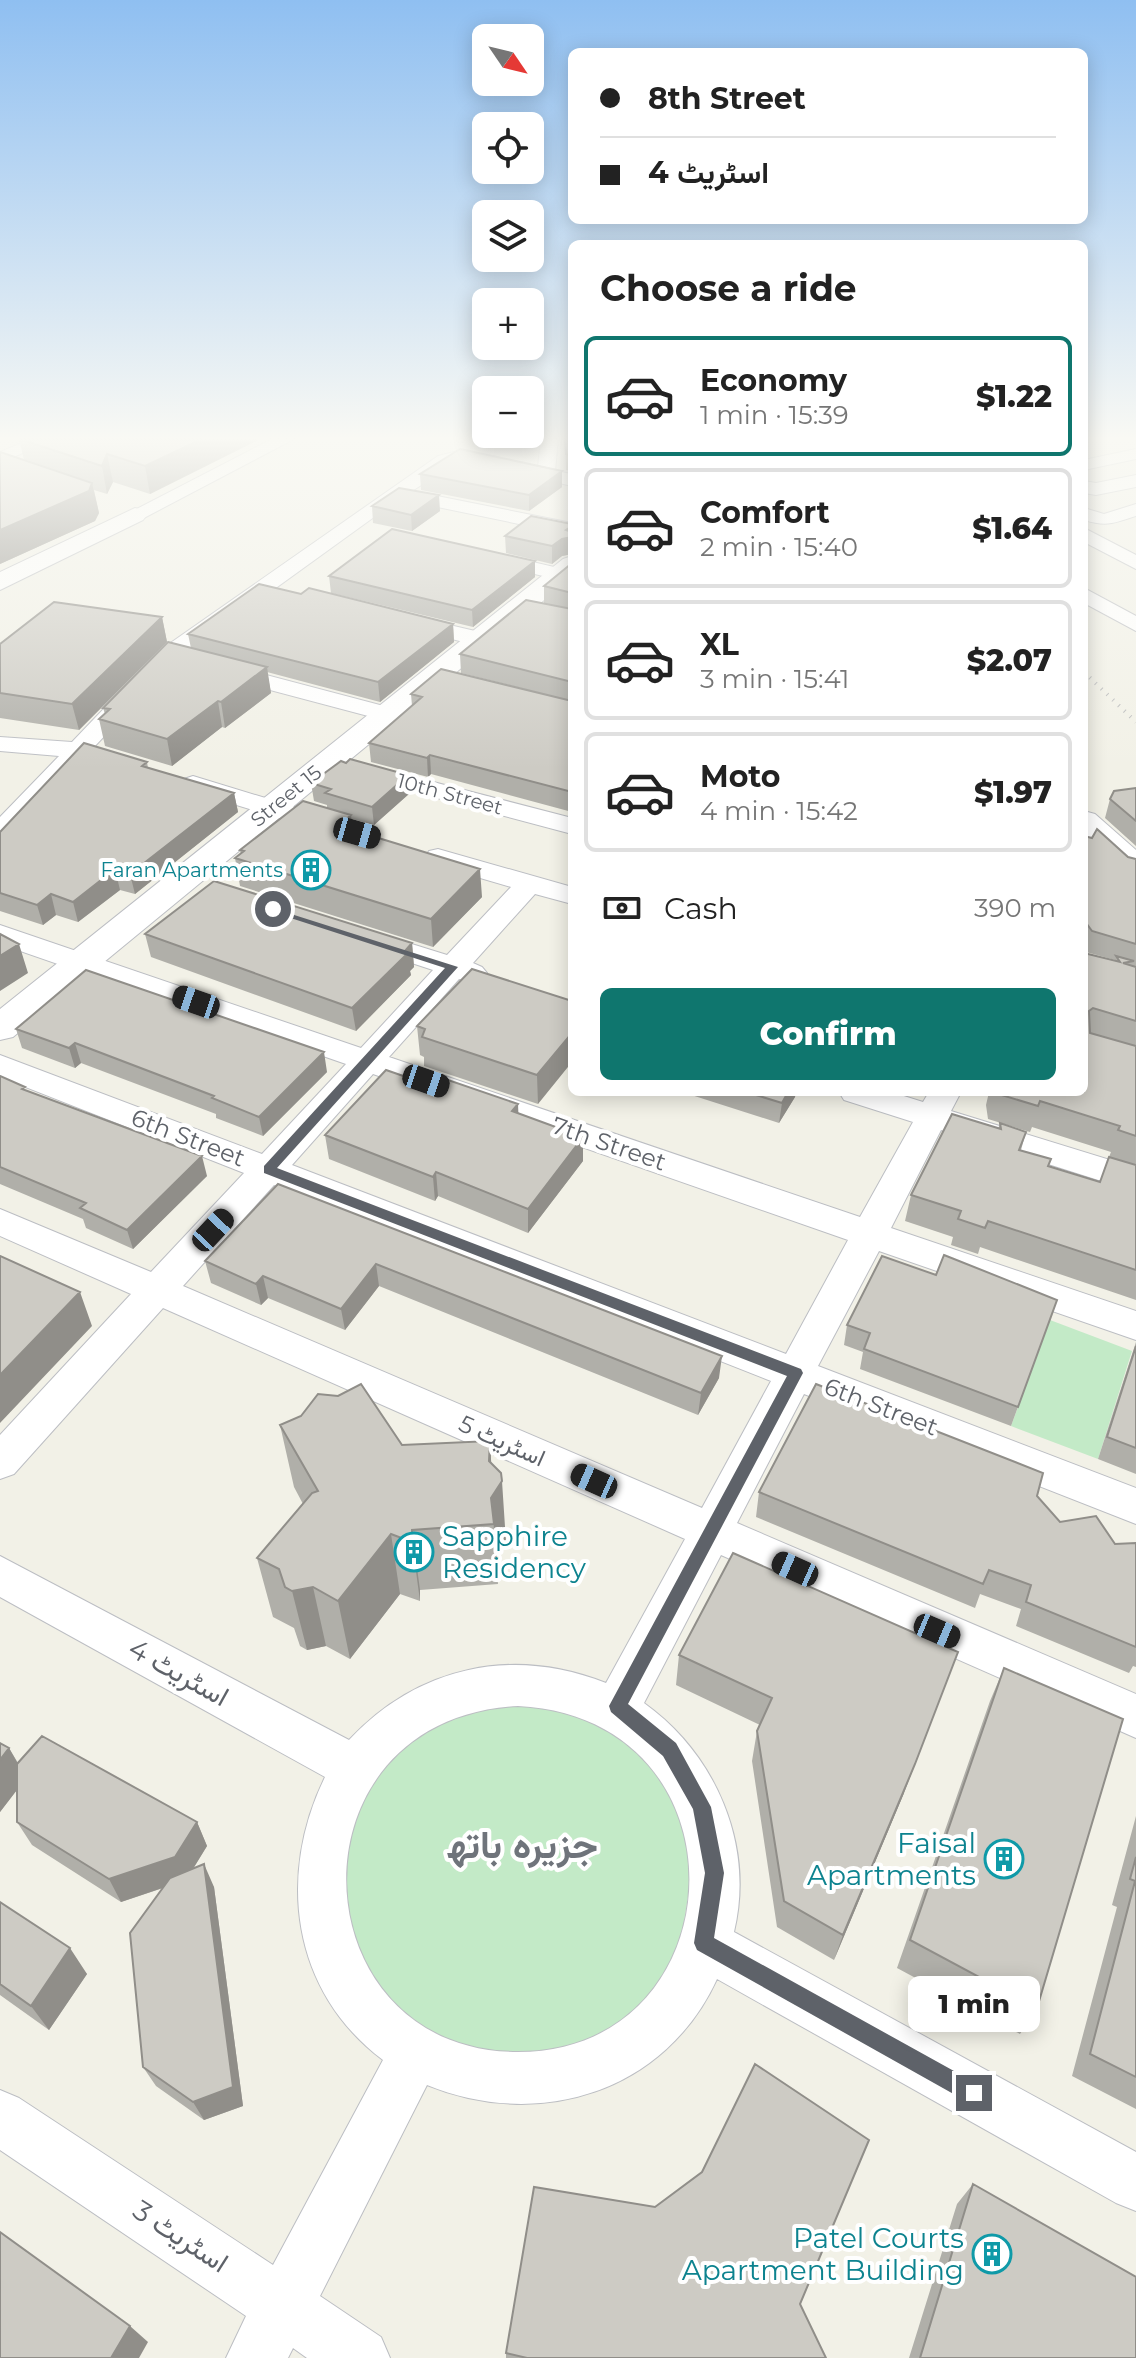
<!DOCTYPE html>
<meta charset="utf-8">
<style>
:root{--surface:#fff;--page:#f2f2f2;--text:#222;--muted:#767676;--line:#e0e0e0;--accent:#0f766e}
body{margin:0;font-family:Montserrat,Vazirmatn,sans-serif;background:var(--page);color:var(--text);height:100vh;display:flex;flex-direction:column;font-size:30px;white-space:nowrap}
*{box-sizing:border-box;margin:0}
p{font-size:26px;color:var(--muted)}
.icon{flex:none;width:44px;height:44px;fill:none;stroke:currentColor;stroke-width:2;stroke-linecap:round;stroke-linejoin:round}
.map{position:relative;flex:1;overflow:hidden}
.drawer{position:absolute;left:568px;top:240px;width:520px;height:856px;display:flex;flex-direction:column;background:var(--surface);border-radius:12px;box-shadow:0 4px 20px #0003}
.drawer>*{flex:none}
.top-card{position:absolute;left:568px;top:48px;width:520px;height:176px;border-radius:12px;box-shadow:0 4px 20px #0003;display:grid;align-content:center;height:176px;padding:0 32px;background:var(--surface)}
.needle{width:52px;rotate:125deg}
.fabs{position:absolute;left:472px;top:24px;display:grid;gap:16px}
.fabs a{display:grid;place-items:center;width:72px;height:72px;border-radius:12px;background:var(--surface);box-shadow:0 4px 20px #0003;font-size:40px}
.end{position:absolute;width:36px;height:36px;margin:-18px;border:10px solid #5e6269;background:#fff;box-shadow:0 0 0 4px #fff}
.from{border-radius:50%}
.bubble{position:absolute;height:56px;border-radius:12px;background:var(--surface);box-shadow:0 4px 20px #0003;font-size:26px;font-weight:800;line-height:56px;text-align:center}
.car{position:absolute;width:24px;height:48px;margin:-24px -12px;border-radius:10px;box-shadow:0 0 6px 2px #0007;background:linear-gradient(#222 24%,#8ab4d8 0 40%,#222 0 76%,#8ab4d8 0 86%,#222 0)}
.top-card b{display:flex;align-items:center;gap:28px;height:76px;font-size:30px}
.top-card b+b{border-top:2px solid var(--line)}
.top-card i{width:20px;height:20px;background:var(--text)}
ul{padding:0;list-style:none}
li{display:flex;align-items:center;gap:24px;height:120px;margin:0 16px 12px;padding:0 16px;border:4px solid var(--line);border-radius:12px}
li div{flex:1}
li b{display:block;font-size:30px}
li em{font-style:normal;font-weight:800}
li.active{border-color:var(--accent)}
li>.icon{width:72px;height:72px;stroke-width:1.5}
h2{padding:0 32px;font-size:36px;line-height:96px}
.pay{display:flex;align-items:center;gap:20px;height:88px;padding:0 32px;font-size:30px}
.pay p{margin-inline-start:auto}
.action{display:flex;gap:16px;margin-top:auto;padding:16px 32px}
.action a{flex:1;height:92px;border-radius:12px;background:var(--accent);color:#fff;font-size:32px;font-weight:800;line-height:92px;text-align:center}
.map>svg:first-child{display:block}
.green{fill:#c3eac7}
.lines{fill:none;stroke-linecap:round;stroke-linejoin:round}
.minor-casing{stroke:#bcbec3;stroke-width:2}
.tertiary-casing{stroke:#bcbec3;stroke-width:2}
.minor{fill:#fff;fill-rule:evenodd}
.tertiary{fill:#fff;fill-rule:evenodd}
.rail{stroke:#b8b9ba;stroke-width:4;stroke-dasharray:1 7;stroke-linecap:butt}
.wall{fill:#b0afa9}
.shaded-wall{fill:#908e89}
.building{fill:#cdcbc4;stroke:#908e89;stroke-width:2}
.route{fill:#5e6269}
.labels{text-anchor:middle;stroke-width:8;stroke-linejoin:round;paint-order:stroke}
.far-street-label{font-size:20px;fill:#5e6269;stroke:#fff}
.far-culture-label{font-size:20px;fill:#0d838f;stroke:#fff;text-anchor:end}
.street-label{font-size:24px;fill:#5e6269;stroke:#fff}
.near-culture-label{font-size:28px;fill:#0d838f;stroke:#fff;text-anchor:end}
.near-street-label{font-size:28px;fill:#5e6269;stroke:#fff}
.near-district-label{font-size:38px;font-weight:bold;fill:#6f747b;stroke:#fff}
</style>
<div class="map">
<svg width="1136" height="2358" viewBox="0 0 1136 2358">
<rect width="100%" height="100%" fill="#f2f1e7"/>
<!-- green -->
<path class="green" d="M1050,1320L1132,1351L1098,1459L1011,1426Z
M566,1685L702,1807L671,2005L553,2080L364,2014L331,1826L401,1724Z"/>
<g class="lines">
<defs>
<path id="minor" d="M31,439H54L0,463V452Z
M272,439H294L142,519H128L125,515Z
M541,439H558L555,471L572,474V486L512,472L509,468L518,463L538,467Z
M1136,449V459L1084,470V460Z
M458,451L467,456L412,491L572,523V535L399,499L175,661L95,746L104,753L101,758H84L9,838L0,840V817L59,756L0,751V737L72,742L159,651L438,456Z
M1136,475V487L1096,495L1084,493V481L1096,483Z
M1136,504V516C1114,523 1107,527 1084,520V508L1104,514Z
M1084,528L1136,555V569L1084,542Z
M490,552L567,570L570,574L560,580L483,562L480,558L483,554Z
M1084,588L1136,616V631L1084,603Z
M411,616L488,634L491,639L480,646L403,627L400,622Z
M225,664L395,709L399,714L395,719L387,721L217,676L214,671L217,666Z
M364,764L572,818V834L355,776L352,771L355,766Z
M193,776L308,811L312,816L308,821L299,824L184,789L180,784L184,779Z
M438,849L572,887V904L535,894L473,963L482,967L487,973L482,979L472,982L459,979L389,1057L860,1217L913,1122L844,1100L839,1092H891L923,1102L929,1092H961L951,1111L1136,1168V1192L941,1130L891,1228L1136,1311V1340L879,1251L818,1366L1136,1488V1524L804,1394L737,1523L1136,1694V1738L721,1555L644,1703C715,1754 755,1844 734,1932L1136,2152V2211L1116,2203L717,1979C665,2092 540,2131 427,2085L320,2296L381,2337L390,2358H307L293,2348L288,2358H226L246,2316L0,2150V2090L19,2098L273,2265L383,2060C291,1991 277,1875 325,1777L0,1597V1556L349,1740C418,1666 513,1646 606,1683L685,1539L163,1308L14,1474L0,1479V1435L131,1294L0,1236V1209L151,1272L244,1173L0,1077V1055L262,1154L346,1064L0,944V925L361,1048L433,970L360,946L356,940L360,934L370,931L447,955L511,887L429,863L425,857L429,851ZM373,1074L848,1240L786,1354L292,1165ZM274,1185L771,1381L702,1508L183,1286ZM518,1706C754,1718 739,2052 518,2052C296,2052 282,1718 518,1706Z"/>
<path id="tertiary" d="M135,508L143,510L147,515L143,520L0,590V572Z
M572,556V577L13,1037L0,1040V1009L563,559Z
M1084,811L1095,814L1136,850V878L1124,875L1084,838Z"/>
</defs>
<!-- minor casing -->
<use href="#minor" class="minor-casing"/>
<!-- tertiary casing -->
<use href="#tertiary" class="tertiary-casing"/>
<!-- minor -->
<use href="#minor" class="minor"/>
<!-- tertiary -->
<use href="#tertiary" class="tertiary"/>
<!-- rail -->
<path class="rail" d="M1084,672L1136,722"/>
</g>
<!-- wall -->
<path class="wall" d="M19,439H260L150,494L113,482L107,494L94,490L99,513L95,521L0,564V452L24,460Z
M565,439H572V471L566,470Z
M420,474L562,487L529,511L421,490Z
M372,506L440,511L412,531L373,523Z
M572,524V554L562,556L552,564L506,553L505,536Z
M535,561V577L473,627L331,593L329,576Z
M572,563V701L461,673L460,654L544,604V586Z
M301,594L453,624L454,642L380,702L267,672L271,693L225,728L222,727L172,766L105,746L99,719L105,714L103,708L191,648L188,634Z
M162,617L167,642L79,730L0,718V644Z
M411,694L572,701V812L431,774L428,777L371,762L369,743L412,706Z
M147,762L148,768L234,793L238,812L135,894L120,890L78,922L56,915L43,925L0,911V832Z
M408,775L410,793L374,825L352,819L353,830L482,897L433,947L240,886L235,858L241,854L240,850L327,808V805L314,801L311,783Z
M1136,788V846L1105,818L1110,799Z
M1084,836L1128,857L1136,859V966H1132L1136,967V1165L1109,1157L1111,1152L1032,1127L1030,1132L988,1119L986,1105L989,1092H1084V953L1114,961L1115,960L1086,952L1084,948Z
M145,934L412,943L414,967L410,971L411,975L356,1031L151,957Z
M572,1001L538,1104L424,1066V1057L420,1055L417,1026Z
M16,1029L327,1072L263,1136L216,1118V1114L81,1063L75,1068L22,1048Z
M0,1076L26,1091L207,1176L133,1249L86,1228L83,1219L0,1184Z
M682,1092H796L795,1097L779,1123Z
M518,1114L583,1161L528,1233L438,1196L435,1201L329,1159L325,1135Z
M1000,1123L1026,1132L1021,1150L1048,1166L1100,1182L1136,1165V1300L980,1247L978,1254L951,1245L953,1237L905,1221L911,1195L998,1129Z
M278,1184L719,1378L698,1415L379,1286L345,1330L268,1298L261,1305L211,1283L205,1261Z
M936,1275L1057,1300L1011,1426L860,1369L863,1352L844,1345L847,1325Z
M1136,1342V1474L1098,1459Z
M280,1425L402,1445L490,1441L491,1463L506,1542L496,1557L498,1584L420,1590V1601L400,1594L350,1659L326,1646L307,1650L300,1646L294,1628L273,1617L257,1558L303,1504L294,1487Z
M759,1492L1037,1496L1060,1522L1115,1544L1136,1543V1667L1133,1666L1129,1673L1016,1626L1021,1609L980,1594L975,1608L756,1517Z
M733,1553L904,1793L834,1960L777,1927L752,1761L757,1731L760,1725L676,1685L679,1655Z
M1004,1668L1037,2008L1020,2034L897,1968L990,1701Z
M0,1743L9,1748L18,1763L197,1822L207,1846L193,1869L214,1887L243,2106L204,2120L156,2086L143,2067L163,1888L121,1902L32,1845L17,1822V1790L0,1812Z
M1136,1816V2109L1072,2076L1117,1907L1112,1905Z
M0,1902L87,1974L49,2030L0,1995Z
M973,2184L1136,2358H909L957,2204Z
M800,2304L826,2358H506V2353Z"/>
<!-- shaded-wall -->
<path class="shaded-wall" d="M202,439H260L150,494L145,466Z
M107,454L113,482L107,494L102,466Z
M562,471V487L529,511V495Z
M92,483L99,513L95,521L0,564V530Z
M439,495L440,511L412,531L411,515Z
M572,526V554L562,556L552,564V546Z
M535,561V577L473,627L472,610Z
M162,617L167,642L79,730L72,704Z
M453,624L454,642L380,702L378,682Z
M267,667L271,693L225,728L221,702Z
M218,701L222,727L172,766L167,739Z
M430,755L431,774L428,777L427,758Z
M408,775L410,793L374,825L372,807Z
M234,793L238,812L135,894L130,874Z
M351,815L354,843L339,826Z
M115,869L120,890L78,922L73,902Z
M480,869L482,897L433,947L431,919Z
M51,894L56,915L43,925L37,905Z
M412,943L414,967L410,971L411,975L356,1031L352,1008Z
M19,944L28,973L0,991V956Z
M572,1033V1062L538,1104L537,1075Z
M75,1043L81,1063L75,1068L69,1048Z
M324,1052L327,1072L263,1136L259,1117Z
M788,1092H796L795,1097L779,1123L782,1103Z
M518,1104L519,1128L512,1111Z
M583,1137V1161L528,1233V1209Z
M202,1156L207,1176L133,1249L127,1230Z
M436,1172L438,1196L435,1201L433,1177Z
M376,1264L379,1286L345,1330L341,1309Z
M263,1276L268,1298L261,1305L256,1284Z
M80,1292L92,1326L0,1423V1375Z
M722,1356L719,1378L698,1415L701,1393Z
M490,1441L493,1495L502,1481L506,1542L496,1557L489,1461Z
M412,1530L420,1590V1601L412,1542Z
M391,1534L400,1594L350,1659L338,1601Z
M313,1587L326,1646L307,1650L292,1591Z
M958,1652L904,1793L834,1960L843,1935Z
M9,1748L26,1778L0,1812V1760Z
M197,1822L207,1846L186,1880L121,1902L109,1879Z
M204,1864L214,1887L243,2106L204,2120L193,2102Z
M70,1948L87,1974L49,2030L31,2006Z
M130,2326L148,2342L139,2358H111Z"/>
<!-- building -->
<path class="building" d="M19,439H202L145,466L107,454L102,466Z
M565,439H572V456L566,454Z
M460,449L562,471L529,495L420,474Z
M0,452L92,483L89,491L0,530Z
M399,488L439,495L411,515L372,506Z
M531,516L572,524V526L566,530L572,532V537L562,539L552,546L505,536Z
M392,529L535,561L472,610L329,576Z
M572,563V593L544,586Z
M259,584L301,594L309,588L453,624L378,682L188,634Z
M526,600L572,609V682L460,654Z
M54,602L162,617L72,704L0,693V644Z
M168,642L267,667L221,702L218,701L167,739L99,719L110,709L103,708Z
M441,669L572,701V752L570,754L572,755V792L430,755L427,758L369,743L422,697L411,694Z
M84,743L147,762L142,766L234,793L130,874L115,869L73,902L51,894L37,905L0,893V832Z
M350,759L408,775L372,807L325,793L331,789L311,783L341,761L346,763Z
M1136,788V821L1110,799L1114,791Z
M303,801L351,815L339,826L480,869L431,919L235,858L244,851L240,850Z
M1097,829L1128,857L1136,859V944L1092,931L1084,920V836L1092,838Z
M214,881L412,943L405,951L409,952L352,1008L145,934Z
M0,934L19,944L0,956Z
M1084,953L1120,962L1116,956L1134,961L1123,963L1136,967V1021L1093,1008L1089,1011L1090,1033L1136,1046V1136L1118,1130L1120,1126L1040,1101L1038,1106L995,1093V1092H1084Z
M472,969L572,1001V1033L537,1075L422,1037L425,1029L417,1026Z
M86,970L324,1052L259,1117L212,1098L214,1096L75,1043L69,1048L16,1029Z
M413,1068L518,1104L512,1111L583,1137L528,1209L436,1172L433,1177L325,1135L386,1070L409,1078Z
M0,1076L25,1087L22,1089L202,1156L127,1230L80,1208L86,1203L0,1167Z
M746,1092H788L782,1103Z
M952,1114L1001,1129L1000,1123L1026,1132L1019,1150L1051,1159L1048,1166L1100,1182L1109,1157L1136,1165V1270L988,1221L985,1228L958,1219L961,1211L911,1195Z
M278,1184L722,1356L701,1393L376,1264L341,1309L263,1276L256,1284L205,1261Z
M944,1255L1057,1300L1018,1407L864,1349L870,1333L847,1325L882,1256L936,1275Z
M0,1256L80,1292L0,1375Z
M1136,1346V1448L1107,1437Z
M361,1384L402,1445L490,1441L489,1461L501,1473L502,1481L491,1498L494,1524L412,1530V1542L391,1534L338,1601L313,1587L292,1591L285,1587L279,1569L257,1558L312,1493L318,1491L280,1425L301,1416L318,1394L338,1396Z
M816,1384L1043,1473L1037,1496L1060,1522L1096,1516L1115,1544L1136,1543V1647L1026,1602L1031,1585L989,1570L983,1584L759,1492Z
M733,1553L958,1652L915,1764L843,1935L784,1901L757,1731L772,1698L679,1655Z
M1004,1668L1123,1719L1037,2008L910,1940Z
M42,1736L197,1822L175,1857L109,1879L17,1822V1764Z
M0,1743L9,1748L0,1760Z
M1136,1857V2077L1090,2054L1135,1881L1130,1879Z
M204,1864L233,2087L193,2102L143,2067L130,1933L170,1878Z
M0,1902L70,1948L31,2006L0,1984Z
M755,2064L869,2140L800,2304L826,2358H527L506,2353L534,2187L655,2207L702,2172Z
M973,2184L1136,2277V2358H920Z
M0,2232L130,2326L111,2358H0Z"/>
<!-- sky -->
<linearGradient id="sky" x2="0" y2="1"><stop stop-color="#8fbff1"/><stop offset="0.57" stop-color="#f9f9f4"/><stop offset="1" stop-color="#f9f9f4" stop-opacity="0"/></linearGradient>
<rect width="1136" height="769" fill="url(#sky)"/>
<!-- route -->
<path class="route" d="M269,907L458,967L277,1168L801,1369L803,1373L628,1704L676,1743L711,1807L724,1873L714,1938L981,2086L984,2093L981,2101L974,2104L966,2101L697,1950L694,1943L705,1873L693,1809L663,1756L611,1712L609,1706L787,1376L264,1173V1166L445,968L269,911Z"/>
<!-- icons -->
<defs>
<symbol id="building-ring" viewBox="-11 -11 22 22"><circle r="9.5" fill="#fff" stroke="#0f9aa8" stroke-width="1.5"/><path d="M-4-6H4V6H1V3H-1V6H-4ZM-2.5-4.3h1.7v1.8h-1.7ZM.8-4.3h1.7v1.8H.8ZM-2.5-1h1.7V.8h-1.7ZM.8-1h1.7V.8H.8Z" fill="#0f9aa8"/></symbol>
</defs>
<g fill-rule="evenodd">
<use href="#building-ring" x="289" y="848" width="44" height="44"/>
<use href="#building-ring" x="392" y="1530" width="44" height="44"/>
<use href="#building-ring" x="982" y="1837" width="44" height="44"/>
<use href="#building-ring" x="970" y="2232" width="44" height="44"/>
</g>
<g class="labels">
<!-- far-street labels -->
<g class="far-street-label">
<text transform="translate(450 794) rotate(15)" y="7">10th Street</text>
<text transform="translate(286 796) rotate(-39)" y="7">Street 15</text>
</g>
<!-- far-culture labels -->
<g class="far-culture-label">
<text x="283" y="877">Faran Apartments</text>
</g>
<!-- street labels -->
<g class="street-label">
<text transform="translate(188 1138) rotate(21)" y="8">6th Street</text>
<text transform="translate(609 1144) rotate(19)" y="8">7th Street</text>
<text transform="translate(881 1407) rotate(21)" y="8">6th Street</text>
<text transform="translate(502 1441) rotate(24)" y="8">اسٹریٹ 5</text>
</g>
<!-- near-culture labels -->
<g class="near-culture-label">
<text x="442" y="1546" text-anchor="start">Sapphire<tspan x="442" dy="32">Residency</tspan></text>
<text x="976" y="1853">Faisal<tspan x="976" dy="32">Apartments</tspan></text>
<text x="964" y="2248">Patel Courts<tspan x="964" dy="32">Apartment Building</tspan></text>
</g>
<!-- near-street labels -->
<g class="near-street-label">
<text transform="translate(179 1672) rotate(29)" y="10">اسٹریٹ 4</text>
<text transform="translate(181 2236) rotate(33)" y="10">اسٹریٹ 3</text>
</g>
<!-- near-district labels -->
<g class="near-district-label">
<text x="522" y="1858">جزیرہ باتھ</text>
</g>
</g>
</svg>
<div class="fabs">
<a><svg class="needle" viewBox="-14 -14 28 28"><path d="M0-13l5 13h-10z" fill="#e53935"/><path d="M0 13l5-13h-10z" fill="#767676"/></svg></a>
<a><svg class="icon" aria-label="locate" viewBox="0 0 24 24"><circle cx="12" cy="12" r="6"/><path d="M12 2v4M12 18v4M2 12h4M18 12h4"/></svg></a>
<a><svg class="icon" aria-label="layers" viewBox="0 0 24 24"><path d="M12 4l9 5-9 5-9-5zM3 14l9 5 9-5"/></svg></a>
<a>+</a>
<a>−</a>
</div>
<i class="end from" style="left:273px;top:909px"></i>
<i class="end" style="left:974px;top:2093px"></i>
<div class="bubble" style="left:908px;top:1976px;width:132px">1 min</div>
<i class="car" style="left:357px;top:833px;rotate:106deg"></i>
<i class="car" style="left:196px;top:1002px;rotate:289deg"></i>
<i class="car" style="left:426px;top:1081px;rotate:109deg"></i>
<i class="car" style="left:213px;top:1230px;rotate:43deg"></i>
<i class="car" style="left:594px;top:1481px;rotate:294deg"></i>
<i class="car" style="left:795px;top:1569px;rotate:294deg"></i>
<i class="car" style="left:937px;top:1631px;rotate:113deg"></i>
<div class="top-card">
<b><i class="from"></i>8th Street</b>
<b><i></i>اسٹریٹ 4</b>
</div>
<section class="drawer">
<h2>Choose a ride</h2>
<ul>
<li class="active"><svg class="icon" aria-label="car" viewBox="0 0 24 24"><path d="M5 17H2v-5l4-1 3-4h7l3 4 3 1v5h-3M9 17h6M6 11h13"/><circle cx="7" cy="17" r="2"/><circle cx="17" cy="17" r="2"/></svg><div><b>Economy</b><p>1 min · 15:39</p></div><em>$1.22</em></li>
<li><svg class="icon" aria-label="car" viewBox="0 0 24 24"><path d="M5 17H2v-5l4-1 3-4h7l3 4 3 1v5h-3M9 17h6M6 11h13"/><circle cx="7" cy="17" r="2"/><circle cx="17" cy="17" r="2"/></svg><div><b>Comfort</b><p>2 min · 15:40</p></div><em>$1.64</em></li>
<li><svg class="icon" aria-label="car" viewBox="0 0 24 24"><path d="M5 17H2v-5l4-1 3-4h7l3 4 3 1v5h-3M9 17h6M6 11h13"/><circle cx="7" cy="17" r="2"/><circle cx="17" cy="17" r="2"/></svg><div><b>XL</b><p>3 min · 15:41</p></div><em>$2.07</em></li>
<li><svg class="icon" aria-label="car" viewBox="0 0 24 24"><path d="M5 17H2v-5l4-1 3-4h7l3 4 3 1v5h-3M9 17h6M6 11h13"/><circle cx="7" cy="17" r="2"/><circle cx="17" cy="17" r="2"/></svg><div><b>Moto</b><p>4 min · 15:42</p></div><em>$1.97</em></li>
</ul>
<div class="pay"><svg class="icon" aria-label="cash" viewBox="0 0 24 24"><path d="M3 7h18v10H3z"/><circle cx="12" cy="12" r="2"/></svg>Cash<p>390 m</p></div>
<div class="action"><a>Confirm</a></div>
</section>
</div>
